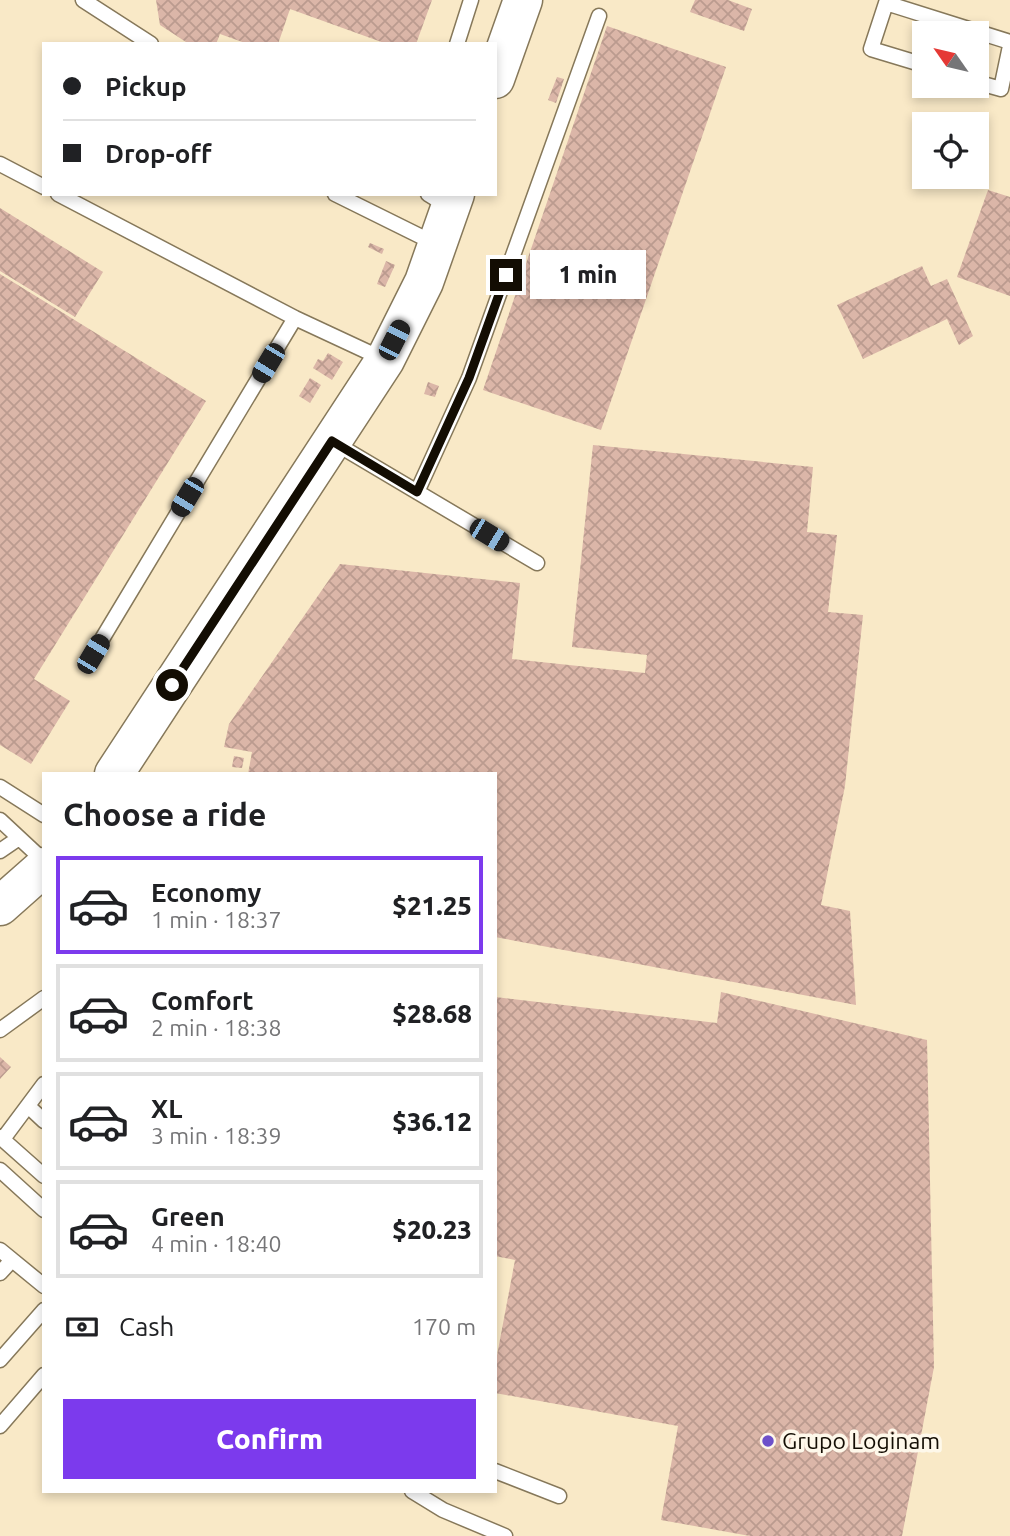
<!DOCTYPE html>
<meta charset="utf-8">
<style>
:root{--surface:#fff;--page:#f6f6f6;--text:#202124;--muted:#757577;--line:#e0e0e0;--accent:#7c3aed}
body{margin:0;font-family:Ubuntu,sans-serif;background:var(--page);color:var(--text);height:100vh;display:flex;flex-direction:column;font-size:26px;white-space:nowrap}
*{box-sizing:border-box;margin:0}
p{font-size:23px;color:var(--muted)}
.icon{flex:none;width:38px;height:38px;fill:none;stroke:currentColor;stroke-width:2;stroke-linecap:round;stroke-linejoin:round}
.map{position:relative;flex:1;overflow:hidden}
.drawer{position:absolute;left:42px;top:772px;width:455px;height:721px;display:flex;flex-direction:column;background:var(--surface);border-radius:0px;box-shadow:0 4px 10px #0003}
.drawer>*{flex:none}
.top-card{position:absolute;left:42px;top:42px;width:455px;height:154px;border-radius:0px;box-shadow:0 4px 10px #0003;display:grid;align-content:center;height:154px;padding:0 21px;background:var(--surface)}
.needle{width:46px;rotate:304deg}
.controls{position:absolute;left:912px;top:21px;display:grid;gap:14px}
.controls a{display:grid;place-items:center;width:77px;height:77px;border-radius:0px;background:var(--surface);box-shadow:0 4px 10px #0003;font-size:35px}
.end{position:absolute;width:32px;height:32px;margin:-16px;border:9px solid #130d03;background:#fff;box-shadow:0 0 0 4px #fff}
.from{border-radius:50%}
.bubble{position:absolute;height:49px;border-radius:0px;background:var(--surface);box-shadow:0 4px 10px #0003;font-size:23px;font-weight:800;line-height:49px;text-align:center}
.car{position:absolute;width:21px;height:42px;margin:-21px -10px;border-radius:9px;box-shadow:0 0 5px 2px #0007;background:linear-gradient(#222 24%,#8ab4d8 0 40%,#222 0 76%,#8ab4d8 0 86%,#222 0)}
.top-card b{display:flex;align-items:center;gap:24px;height:66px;font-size:26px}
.top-card b+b{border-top:2px solid var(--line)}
.top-card i{width:18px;height:18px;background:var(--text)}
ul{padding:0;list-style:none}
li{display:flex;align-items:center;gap:21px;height:98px;margin:0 14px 10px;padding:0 7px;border:4px solid var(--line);border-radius:0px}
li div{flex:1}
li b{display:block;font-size:26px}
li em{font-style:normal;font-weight:800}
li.active{border-color:var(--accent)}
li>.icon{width:63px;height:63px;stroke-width:1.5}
h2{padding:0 21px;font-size:32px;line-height:84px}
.pay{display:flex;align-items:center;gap:18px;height:77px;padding:0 21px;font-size:26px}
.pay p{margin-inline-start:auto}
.action{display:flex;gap:14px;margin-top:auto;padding:14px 21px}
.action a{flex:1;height:80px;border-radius:0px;background:var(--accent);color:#fff;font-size:28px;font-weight:800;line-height:80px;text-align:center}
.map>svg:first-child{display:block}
.building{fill:url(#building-cross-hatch)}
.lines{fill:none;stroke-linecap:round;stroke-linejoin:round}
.lane-casing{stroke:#86785a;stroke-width:17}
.secondary-casing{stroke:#86785a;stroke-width:41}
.lane{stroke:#fff;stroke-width:14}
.secondary{stroke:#fff;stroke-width:38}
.route{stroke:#130d03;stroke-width:9}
.poi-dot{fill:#6d51ca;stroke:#fef8ea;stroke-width:2.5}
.labels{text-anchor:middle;stroke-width:7;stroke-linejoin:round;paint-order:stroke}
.poi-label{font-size:23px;fill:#130d03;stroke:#fef8ea;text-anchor:start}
</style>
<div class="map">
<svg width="1010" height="1536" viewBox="0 0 1010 1536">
<defs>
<pattern id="building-cross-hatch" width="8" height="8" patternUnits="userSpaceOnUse" patternTransform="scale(1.75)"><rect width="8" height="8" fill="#dbb6a8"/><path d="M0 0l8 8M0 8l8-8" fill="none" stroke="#bb9b8f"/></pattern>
</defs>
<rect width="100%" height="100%" fill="#f9e9c7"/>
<!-- building -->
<path class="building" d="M156,0H432L416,44H387L290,9L278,44H248L220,34L216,44H189L160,25Z
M695,0H728L752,9L744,31L690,12Z
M607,26L726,67L601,430L483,390Z
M557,77L564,79L556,103L548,100Z
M988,190L1010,197V296L957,277Z
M0,208L103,272L75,317L0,271Z
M370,243L384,249L382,254L368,247Z
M386,261L395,265L385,287L377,284Z
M922,266L931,286L947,279L973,336L959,345L947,319L863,359L837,305Z
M0,274L206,401L34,679L70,701L31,764L0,745Z
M328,353L343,362L332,380L313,368L318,359L323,361Z
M310,378L321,385L310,403L299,396Z
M428,382L439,386L435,397L424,394Z
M593,445L813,467L807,532L837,535L828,612L863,615L845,786L821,905L850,911L856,1005L495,937V774H248L252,752L224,747L229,724L340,564L520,583L512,659L645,673L647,655L572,647Z
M234,756L244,758L242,768L232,767Z
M721,992L927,1040L934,1367L902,1536H750L661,1520L678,1426L495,1393V1366L515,1260L495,1256V997L717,1023Z
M0,1057L11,1067L0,1079Z"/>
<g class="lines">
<defs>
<path id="lane" d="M83,0L151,44
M887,0L871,49L924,65
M886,3L1010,42
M457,44L471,0
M976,82L1001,89L1010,46
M0,164L44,187
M58,194L295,318L383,359
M335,194L436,244
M428,194L449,207
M333,442L537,563
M417,492L469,378L599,16
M93,654L295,318
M0,787L44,815
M0,820L44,861
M0,851L19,838
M0,1030L44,998
M28,1106L44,1121
M0,1137L44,1176
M3,1139L44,1084
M0,1170L44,1210
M0,1250L44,1286
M0,1273L12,1260
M0,1360L44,1310
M0,1426L44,1375
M495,1471L559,1496
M412,1491L443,1510L505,1536"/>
<path id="secondary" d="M495,79L523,0
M114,774L385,360L424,282L455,194
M0,906L44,867"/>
</defs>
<!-- lane casing -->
<use href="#lane" class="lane-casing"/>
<!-- secondary casing -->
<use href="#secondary" class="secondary-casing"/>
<!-- lane -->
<use href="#lane" class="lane"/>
<!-- secondary -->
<use href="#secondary" class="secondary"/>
</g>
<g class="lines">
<!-- route -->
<path class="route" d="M172,685L332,441L417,492L469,378L506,275"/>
</g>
<!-- markers -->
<circle class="poi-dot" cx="768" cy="1441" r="7"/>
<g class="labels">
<!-- poi labels -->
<g class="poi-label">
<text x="782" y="1449">Grupo Loginam</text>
</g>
</g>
</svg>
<div class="controls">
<a><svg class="needle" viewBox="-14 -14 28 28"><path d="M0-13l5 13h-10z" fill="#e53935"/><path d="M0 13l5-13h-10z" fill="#757577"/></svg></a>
<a><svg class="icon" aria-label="locate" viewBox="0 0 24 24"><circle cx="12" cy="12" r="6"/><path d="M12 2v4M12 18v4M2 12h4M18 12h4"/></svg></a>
</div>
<i class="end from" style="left:172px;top:685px"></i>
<i class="end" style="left:506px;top:275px"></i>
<div class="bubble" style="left:530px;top:250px;width:116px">1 min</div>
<i class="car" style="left:394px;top:340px;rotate:27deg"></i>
<i class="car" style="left:268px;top:363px;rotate:211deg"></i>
<i class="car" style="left:187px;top:497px;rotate:211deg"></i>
<i class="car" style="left:489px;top:535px;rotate:121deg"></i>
<i class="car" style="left:93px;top:654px;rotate:31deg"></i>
<div class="top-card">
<b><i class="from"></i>Pickup</b>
<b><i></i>Drop-off</b>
</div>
<section class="drawer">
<h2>Choose a ride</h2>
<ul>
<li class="active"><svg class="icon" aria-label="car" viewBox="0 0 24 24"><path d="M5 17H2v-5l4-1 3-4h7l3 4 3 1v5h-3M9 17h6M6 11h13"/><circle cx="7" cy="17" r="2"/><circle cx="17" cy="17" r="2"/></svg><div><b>Economy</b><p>1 min · 18:37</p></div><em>$21.25</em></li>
<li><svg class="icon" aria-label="car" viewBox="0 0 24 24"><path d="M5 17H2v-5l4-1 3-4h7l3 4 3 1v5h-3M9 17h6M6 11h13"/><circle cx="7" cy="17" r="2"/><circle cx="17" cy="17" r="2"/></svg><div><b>Comfort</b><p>2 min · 18:38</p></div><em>$28.68</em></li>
<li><svg class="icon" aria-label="car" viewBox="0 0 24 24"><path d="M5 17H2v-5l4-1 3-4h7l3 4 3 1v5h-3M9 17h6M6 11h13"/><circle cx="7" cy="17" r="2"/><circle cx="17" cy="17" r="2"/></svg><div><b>XL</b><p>3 min · 18:39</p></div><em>$36.12</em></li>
<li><svg class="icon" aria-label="car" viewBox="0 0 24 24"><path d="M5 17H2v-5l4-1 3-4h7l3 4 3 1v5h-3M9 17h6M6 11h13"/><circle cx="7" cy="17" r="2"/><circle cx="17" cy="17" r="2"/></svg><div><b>Green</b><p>4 min · 18:40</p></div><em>$20.23</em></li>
</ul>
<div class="pay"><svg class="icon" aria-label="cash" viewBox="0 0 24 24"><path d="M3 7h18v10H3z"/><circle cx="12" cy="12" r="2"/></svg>Cash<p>170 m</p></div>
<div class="action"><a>Confirm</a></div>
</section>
</div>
